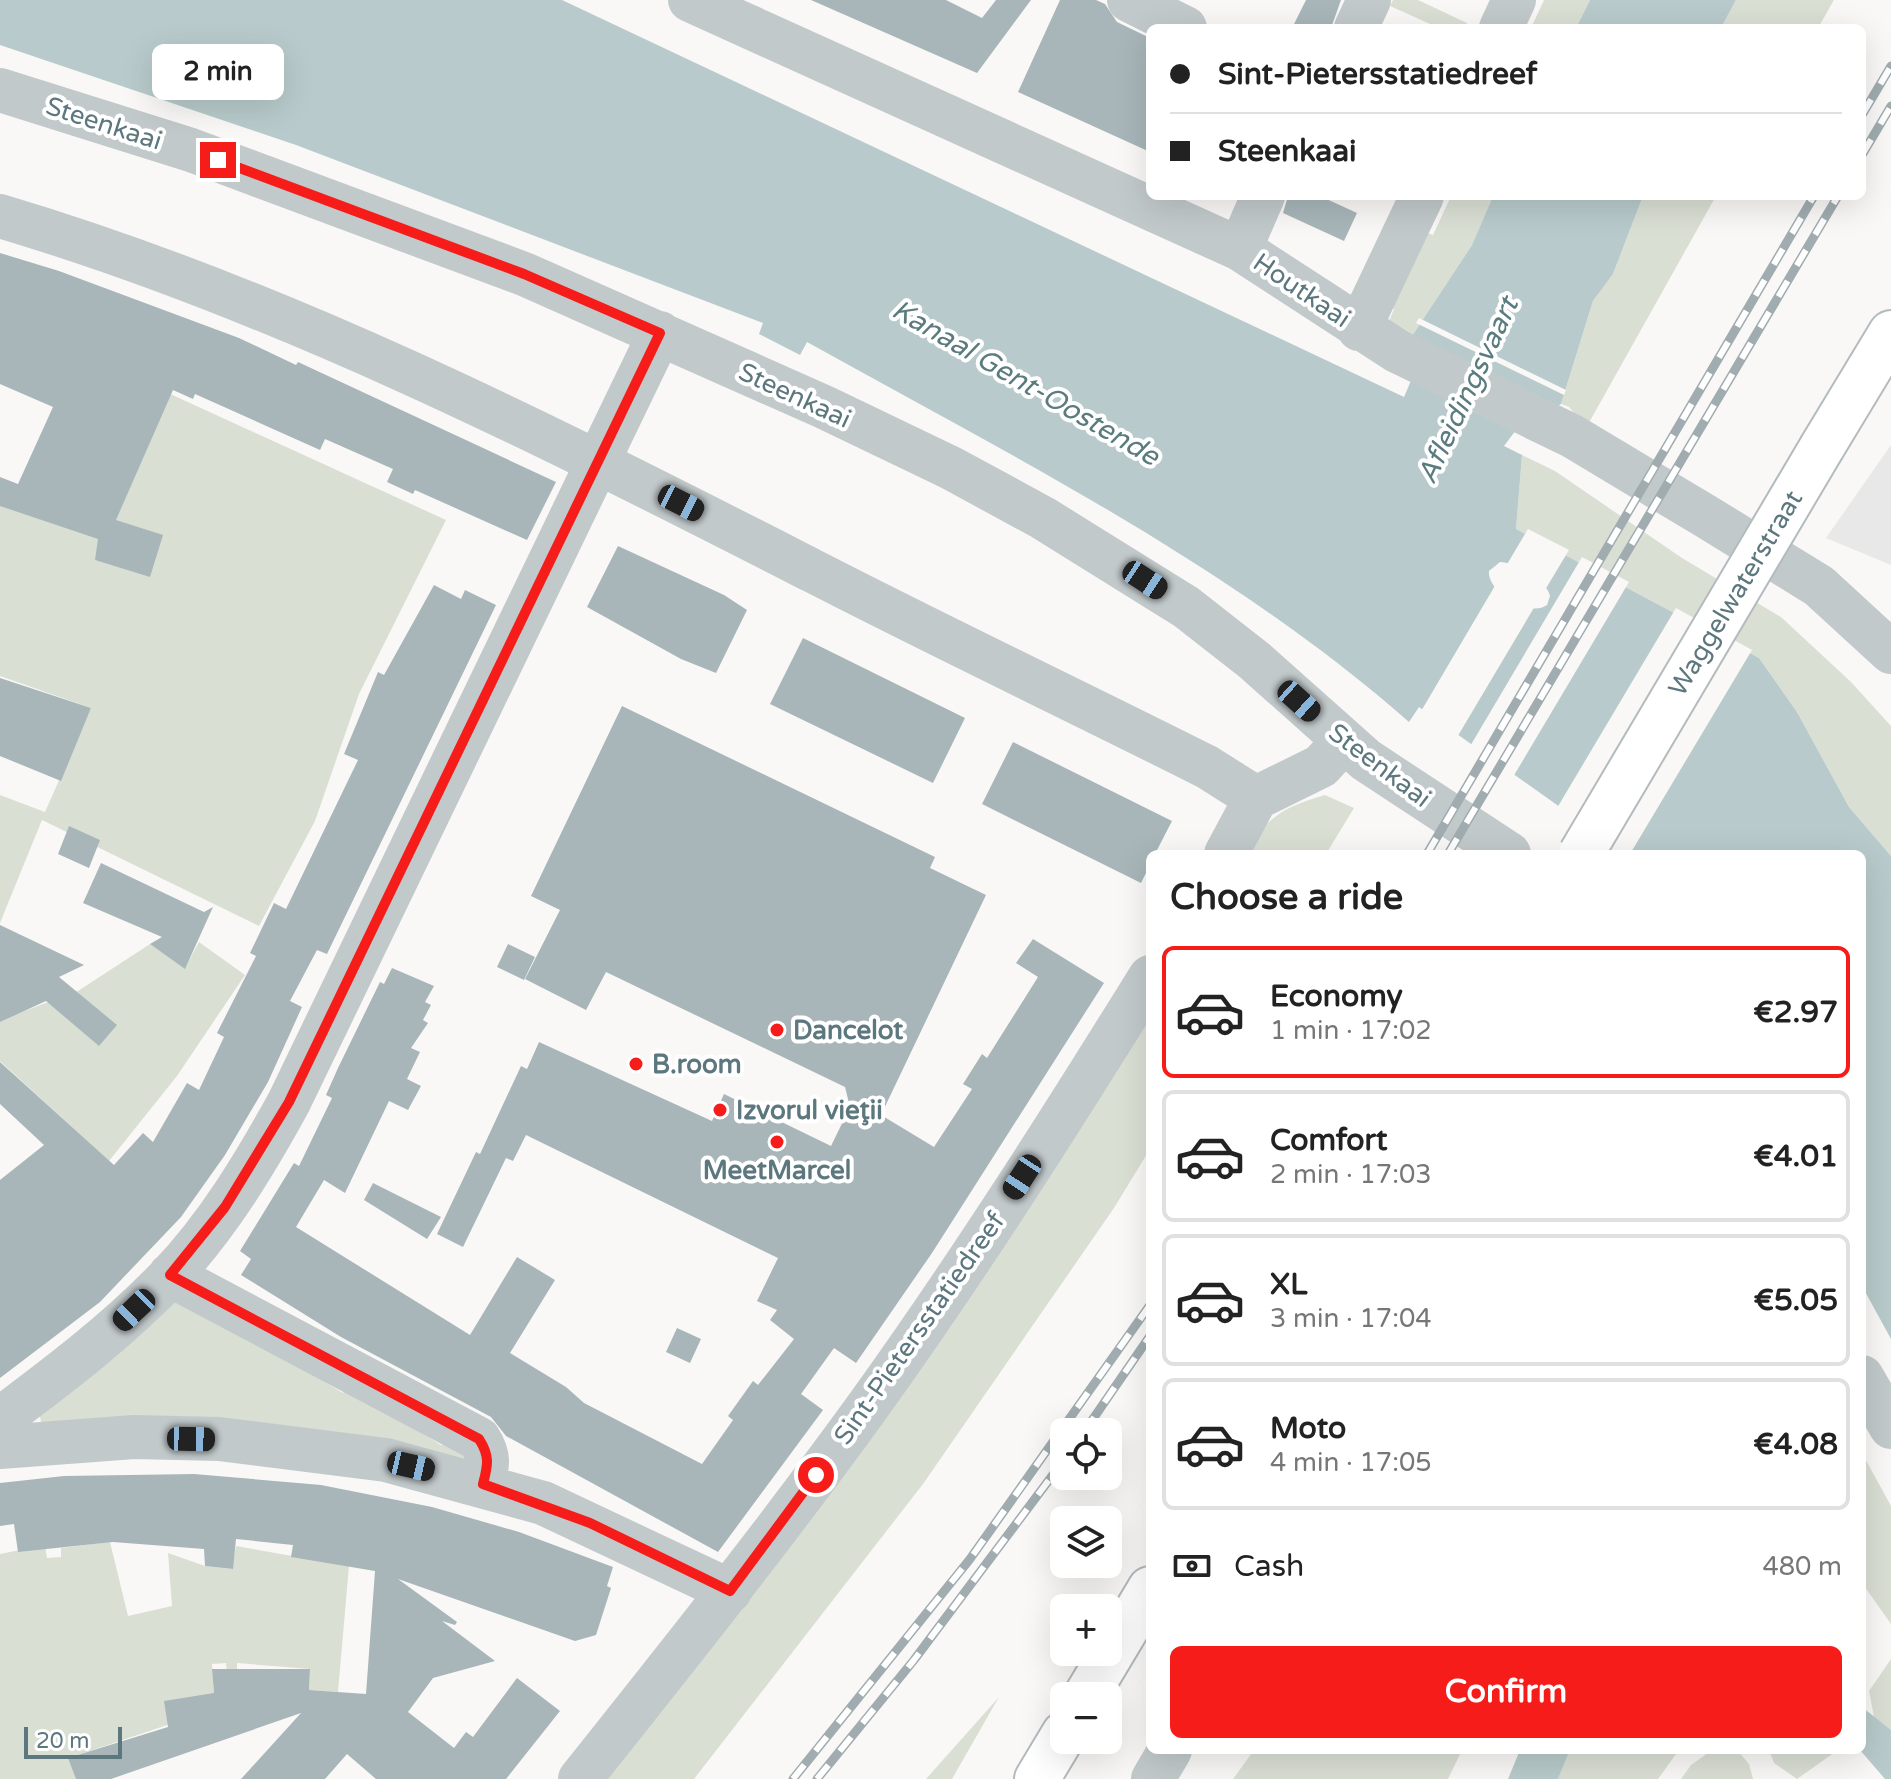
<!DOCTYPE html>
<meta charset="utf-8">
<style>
:root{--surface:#fff;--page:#f6f6f6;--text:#222;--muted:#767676;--line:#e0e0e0;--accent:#f61c19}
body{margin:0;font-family:"Varela Round",sans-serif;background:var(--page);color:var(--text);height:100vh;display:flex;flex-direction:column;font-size:30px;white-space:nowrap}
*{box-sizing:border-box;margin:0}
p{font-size:26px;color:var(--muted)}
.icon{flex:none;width:44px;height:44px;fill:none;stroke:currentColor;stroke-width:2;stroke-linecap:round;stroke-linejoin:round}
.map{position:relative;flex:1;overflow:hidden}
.drawer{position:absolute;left:1146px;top:850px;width:720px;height:904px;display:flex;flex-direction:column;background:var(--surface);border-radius:12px;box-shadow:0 8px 32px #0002}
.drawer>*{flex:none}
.banner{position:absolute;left:1146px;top:24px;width:720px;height:176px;border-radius:12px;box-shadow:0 8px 32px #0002;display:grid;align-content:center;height:176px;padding:0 24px;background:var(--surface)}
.controls{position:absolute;left:1050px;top:1418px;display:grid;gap:16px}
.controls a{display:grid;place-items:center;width:72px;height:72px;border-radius:12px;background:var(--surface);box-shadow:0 8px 32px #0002;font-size:40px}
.scale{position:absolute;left:24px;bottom:20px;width:98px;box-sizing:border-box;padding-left:8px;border:4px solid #5d777e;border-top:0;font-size:22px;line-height:28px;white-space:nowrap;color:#5d777e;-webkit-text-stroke:6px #fff;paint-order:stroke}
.end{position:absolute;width:36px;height:36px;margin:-18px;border:10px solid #f61c19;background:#fff;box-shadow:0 0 0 4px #fff}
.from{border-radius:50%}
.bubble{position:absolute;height:56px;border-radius:12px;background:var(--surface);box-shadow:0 8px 32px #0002;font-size:26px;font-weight:800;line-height:56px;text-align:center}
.car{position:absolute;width:24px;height:48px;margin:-24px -12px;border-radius:10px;box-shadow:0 0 6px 2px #0007;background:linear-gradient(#222 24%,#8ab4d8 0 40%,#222 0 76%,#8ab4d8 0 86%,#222 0)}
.banner b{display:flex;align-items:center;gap:28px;height:76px;font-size:30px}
.banner b+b{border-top:2px solid var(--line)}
.banner i{width:20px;height:20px;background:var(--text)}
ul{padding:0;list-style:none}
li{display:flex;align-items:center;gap:24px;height:132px;margin:0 16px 12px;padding:0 8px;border:4px solid var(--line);border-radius:12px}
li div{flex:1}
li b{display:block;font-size:30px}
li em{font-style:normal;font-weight:800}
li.on{border-color:var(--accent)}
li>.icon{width:72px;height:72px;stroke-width:1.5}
h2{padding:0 24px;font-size:36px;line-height:96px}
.pay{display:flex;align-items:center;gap:20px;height:88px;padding:0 24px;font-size:30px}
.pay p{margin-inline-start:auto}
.action{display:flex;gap:16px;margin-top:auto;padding:16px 24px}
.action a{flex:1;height:92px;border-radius:12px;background:var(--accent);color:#fff;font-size:32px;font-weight:800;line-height:92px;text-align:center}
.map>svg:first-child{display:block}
.built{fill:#e7e8e7}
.green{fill:#dadfd4}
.water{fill:#b8cacb;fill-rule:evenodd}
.pier{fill:#f9f8f6}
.building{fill:#a8b6b9}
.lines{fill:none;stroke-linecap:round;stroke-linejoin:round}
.major-casing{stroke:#b3bbbe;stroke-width:48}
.minor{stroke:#c2c9cb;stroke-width:44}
.major{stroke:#fff;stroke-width:44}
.rail-casing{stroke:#a0acb0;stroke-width:9}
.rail{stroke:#fff;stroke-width:6;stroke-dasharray:18;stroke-linecap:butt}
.major-bridge-casing{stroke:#b3bbbe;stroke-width:48;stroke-linecap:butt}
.major-bridge{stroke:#fff;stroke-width:44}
.route{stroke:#f61c19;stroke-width:10}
.poi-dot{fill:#f61c19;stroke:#fff;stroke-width:3}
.labels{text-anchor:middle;stroke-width:8;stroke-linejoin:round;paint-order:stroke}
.street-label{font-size:26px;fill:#5d777e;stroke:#fff}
.poi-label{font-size:26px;font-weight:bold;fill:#5d777e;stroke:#fff;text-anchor:start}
.water-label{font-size:28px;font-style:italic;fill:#5b7c7e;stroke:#fff}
</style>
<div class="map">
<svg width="1891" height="1779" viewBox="0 0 1891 1779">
<rect width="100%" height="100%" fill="#f9f8f6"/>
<!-- built -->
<path class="built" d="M1891,445V565L1826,538Z"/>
<!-- green -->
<path class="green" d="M1393,0H1418L1467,23L1465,28H1439L1390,6Z
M1544,0H1590L1576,28H1531Z
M1736,0H1834L1818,28H1721Z
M1451,196H1493L1472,245L1412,336L1389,321L1394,309L1387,305L1422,231L1433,235Z
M1643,196H1716L1586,428L1569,407L1561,404L1593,301L1613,274Z
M166,392L446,520L359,694L315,821L259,926L42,820L0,923V795L45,812L91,708L0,676V497Z
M1522,455L1555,471L1682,558L1781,617L1851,682L1891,726V856L1849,807L1797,712L1759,658L1516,529Z
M1325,795L1354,808L1326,854H1244C1267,817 1283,807 1325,795Z
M199,942L245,975L177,1076L109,1161L0,1061V1020L78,991L150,944L185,968Z
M1150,1005V1149L1114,1208L923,1484L694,1779H600Z
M181,1284L271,1349L343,1393L348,1387L441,1445L461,1439L467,1456L461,1464L43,1432L38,1407Z
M1862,1453L1891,1506V1624L1862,1583Z
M110,1542L128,1616L172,1606L168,1553L205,1566L232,1569L236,1546L349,1566L338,1692L309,1690L310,1669L237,1663V1683L228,1685L226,1663L212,1664L215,1709L69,1758L76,1779H0V1554L45,1545L47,1558L61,1557V1548Z
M1891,1659V1730L1874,1717L1869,1691Z
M999,1697L952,1779H926Z
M1254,1750H1462L1448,1779H1233Z
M1570,1750H1679L1658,1779H1558Z
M1712,1750L1738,1751L1749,1764L1753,1779H1681L1691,1765Z
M1769,1750H1838L1797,1779L1774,1763Z"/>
<!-- water -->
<path class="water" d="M0,0H562L1404,397L1416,369L1412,336L1472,245L1493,196H1643L1613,274L1593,301L1561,404L1516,430L1504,446L1522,455L1516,529L1759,658L1797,712L1849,807L1891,856V1339L1862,1286V854H1626L1419,707L1409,722C1230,565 1014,457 807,342L800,355L759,334L763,323L296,145L0,45ZM1500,562C1517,563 1546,579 1550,596L1547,605C1529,618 1487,592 1489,571Z
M1590,0H1736L1721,28H1576Z
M1862,1707L1891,1730V1779H1885L1860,1750Z
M1520,1750H1570L1558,1779H1508Z"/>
<!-- pier -->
<path class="pier" d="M1419,318L1566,390L1564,395L1416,323Z
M1528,529L1569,550L1545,590L1506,566Z
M1582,557L1629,582L1513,777L1469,748Z
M1496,584L1535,606L1456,739L1420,713Z
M1676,608L1752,650L1630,854H1619L1557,808Z"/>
<!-- building -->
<path class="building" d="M811,0H946L982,18L996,0H1031L977,73Z
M1060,0H1096L1105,4L1117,22L1150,38V152L1018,92Z
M1306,0H1341L1331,28H1292Z
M1288,196H1320L1357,213L1344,241L1283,213Z
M0,253L59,271L239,338L296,365L298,362L556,482L527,540L415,490L413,494L387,482L393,469L325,439L320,450L195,394L193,399L173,390L116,520L163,535L150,577L95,560L98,539L0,506V477L18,484L53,407L0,384Z
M618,546L724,595L747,610L716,673L681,659L587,607Z
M434,585L461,599L465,590L496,605L327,954L317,950L290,1001L302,1007L268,1082L225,1155L181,1217L100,1302L0,1378V1180L44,1145L0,1104V1062L114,1165L143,1133L153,1142L187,1083L199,1090L224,1037L217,1033L256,956L250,953L274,903L286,909L358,760L344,754L378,672L384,675Z
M803,638L965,718L933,783L770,704Z
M0,678L91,708L61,781L0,756Z
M622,706L935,857L930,868L986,895L881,1115L934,1147L972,1089L963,1084L982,1054L987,1058L1038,977L1016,963L1033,939L1104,983L932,1253L856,1363L834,1348L801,1394L823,1410L718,1552L506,1436L491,1417L341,1337L241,1275L251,1259L240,1251L294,1163L299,1166L332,1098L326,1095L338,1068L380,982L384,984L392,968L434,986L425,1002L431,1005L423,1020L428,1023L411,1048L420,1052L407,1079L421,1086L408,1110L389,1101L345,1193L324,1180L296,1227L470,1335L517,1257L555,1280L510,1353L566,1387L584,1403L702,1464L733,1420L728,1416L753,1381L758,1385L794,1339L770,1320L777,1310L757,1301L778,1258L526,1135L513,1161L506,1158L463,1247L437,1234L476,1152L480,1154L521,1066L527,1069L539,1042L712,1121L724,1094L831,1146L850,1107L845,1087L606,972L586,1010L525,979L560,910L531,896Z
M1013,742L1172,821L1155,854H1150V865L1141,883L982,804Z
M69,826L100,840L89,868L58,854Z
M101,863L204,912L213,907L185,969L150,944L162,937L83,903Z
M0,925L84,965L59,977L117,1025L99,1046L46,1001L0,1022Z
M508,944L535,957L524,980L497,967Z
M373,1183L441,1217L427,1239L364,1200Z
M677,1328L701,1339L690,1363L666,1352Z
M194,1474L321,1485L432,1507L519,1532L613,1567L607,1586L611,1588L596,1635L575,1641L398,1579L457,1622L455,1625L442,1621L495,1661L433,1678L408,1712L454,1748L466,1732L473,1737L517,1678L560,1711L506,1779H376L347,1754L325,1779H241L301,1713L111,1779H76L68,1758L168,1727L164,1701L214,1693L212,1669H310L309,1690L366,1694L375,1571L291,1557L293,1545L236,1539L233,1569L205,1566L204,1549L113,1542L18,1552L14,1524L0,1526V1483L64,1476Z"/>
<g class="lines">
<defs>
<path id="major" d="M1822,447L1891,333
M1086,1696L1150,1589
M1037,1779L1064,1734"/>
</defs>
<!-- major casing -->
<use href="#major" class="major-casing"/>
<!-- minor -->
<path class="minor" d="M690,0L1240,249L1397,351L1572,436L1707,517L1819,586L1891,652
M1129,0L1185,28
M1356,28L1369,0
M1501,28L1514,0
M0,90L191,150L524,274L824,407L951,468L1043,518L1186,607L1255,661L1366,760L1509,854
M0,216C283,300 550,437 813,571C943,638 1076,701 1207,767L1256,798
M1240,249L1263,196
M1359,329L1422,196
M1226,854L1256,798L1321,766L1344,741
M170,1275L479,1439C490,1456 488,1465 483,1484
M1862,1377L1891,1427
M0,1419C59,1375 117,1331 168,1278C217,1227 255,1164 289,1102L660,333
M0,1447L134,1437L219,1439L386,1460L543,1503L730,1591
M580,1779C678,1656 776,1533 868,1406C968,1267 1060,1122 1150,977
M1153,1779L1170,1750"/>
<!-- major -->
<use href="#major" class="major"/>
<defs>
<path id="rail" d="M1862,115L1891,66
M1862,155L1891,106
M1427,854L1814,196
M1448,854L1838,196
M1084,1432L1150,1336
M793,1779L970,1559L1150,1305
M817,1779L914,1660L1064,1460"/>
</defs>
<!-- rail casing -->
<use href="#rail" class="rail-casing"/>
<!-- rail -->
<use href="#rail" class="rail"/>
<defs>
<path id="major-bridge" d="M1581,854L1822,447"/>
</defs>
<!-- major-bridge casing -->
<use href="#major-bridge" class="major-bridge-casing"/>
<!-- major-bridge -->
<use href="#major-bridge" class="major-bridge"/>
</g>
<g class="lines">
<!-- route -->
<path class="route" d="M218,160L524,274L660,333L289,1102L225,1207L170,1275L479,1439C490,1456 488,1465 483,1484L590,1523L730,1591L816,1475"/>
</g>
<!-- markers -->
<g class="poi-dot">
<circle cx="777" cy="1030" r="8"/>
<circle cx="636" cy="1064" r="8"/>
<circle cx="720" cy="1110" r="8"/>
<circle cx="777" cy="1142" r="8"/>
</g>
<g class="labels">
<!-- street labels -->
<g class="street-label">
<text transform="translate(104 123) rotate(18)" y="9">Steenkaai</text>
<text transform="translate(1302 290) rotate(34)" y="9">Houtkaai</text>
<text transform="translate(795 395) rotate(25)" y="9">Steenkaai</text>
<text transform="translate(1735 593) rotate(-59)" y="9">Waggelwaterstraat</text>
<text transform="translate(1380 765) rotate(37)" y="9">Steenkaai</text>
<text transform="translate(919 1328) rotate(-55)" y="9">Sint-Pietersstatiedreef</text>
</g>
<!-- poi labels -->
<g class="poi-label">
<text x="793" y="1039">Dancelot</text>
<text x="652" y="1073">B.room</text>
<text x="736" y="1119">Izvorul vieţii</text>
<text x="777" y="1179" text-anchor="middle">MeetMarcel</text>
</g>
<!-- water labels -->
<g class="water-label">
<text transform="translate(1026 382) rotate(30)" y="10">Kanaal Gent-Oostende</text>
<text transform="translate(1467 390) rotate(-65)" y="10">Afleidingsvaart</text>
</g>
</g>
</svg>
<div class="controls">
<a><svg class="icon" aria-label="locate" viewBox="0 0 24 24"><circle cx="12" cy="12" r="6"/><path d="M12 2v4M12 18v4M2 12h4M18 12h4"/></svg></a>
<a><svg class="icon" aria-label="layers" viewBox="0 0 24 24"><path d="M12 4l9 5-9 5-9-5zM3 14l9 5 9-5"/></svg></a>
<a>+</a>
<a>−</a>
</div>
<div class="scale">20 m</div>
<i class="end from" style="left:816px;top:1475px"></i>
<i class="end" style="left:218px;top:160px"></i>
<div class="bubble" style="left:152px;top:44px;width:132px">2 min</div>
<i class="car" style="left:681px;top:503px;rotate:117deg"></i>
<i class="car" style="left:1145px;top:580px;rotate:123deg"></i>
<i class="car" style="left:1299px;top:701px;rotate:132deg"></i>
<i class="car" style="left:1022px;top:1177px;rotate:213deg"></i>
<i class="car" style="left:134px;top:1310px;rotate:226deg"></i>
<i class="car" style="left:191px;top:1439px;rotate:91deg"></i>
<i class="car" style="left:411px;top:1466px;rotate:103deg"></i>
<div class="banner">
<b><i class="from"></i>Sint-Pietersstatiedreef</b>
<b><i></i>Steenkaai</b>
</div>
<section class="drawer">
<h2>Choose a ride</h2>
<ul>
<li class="on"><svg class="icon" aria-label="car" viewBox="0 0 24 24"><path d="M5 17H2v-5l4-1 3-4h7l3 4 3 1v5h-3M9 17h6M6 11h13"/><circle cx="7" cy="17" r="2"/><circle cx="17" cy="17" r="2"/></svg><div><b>Economy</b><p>1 min · 17:02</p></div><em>€2.97</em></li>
<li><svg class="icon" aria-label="car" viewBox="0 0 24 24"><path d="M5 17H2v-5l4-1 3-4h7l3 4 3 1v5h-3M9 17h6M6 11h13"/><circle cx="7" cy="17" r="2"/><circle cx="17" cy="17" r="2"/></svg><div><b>Comfort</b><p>2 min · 17:03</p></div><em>€4.01</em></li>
<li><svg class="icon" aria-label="car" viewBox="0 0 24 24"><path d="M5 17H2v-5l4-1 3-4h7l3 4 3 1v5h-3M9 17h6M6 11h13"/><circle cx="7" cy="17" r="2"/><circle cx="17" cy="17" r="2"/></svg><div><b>XL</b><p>3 min · 17:04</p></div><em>€5.05</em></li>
<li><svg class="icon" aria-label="car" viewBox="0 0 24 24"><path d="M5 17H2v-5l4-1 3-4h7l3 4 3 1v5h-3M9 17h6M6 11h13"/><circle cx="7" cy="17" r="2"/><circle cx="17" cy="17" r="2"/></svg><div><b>Moto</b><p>4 min · 17:05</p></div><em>€4.08</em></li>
</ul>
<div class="pay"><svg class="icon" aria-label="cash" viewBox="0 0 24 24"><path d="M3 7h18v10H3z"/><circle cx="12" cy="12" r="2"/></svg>Cash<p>480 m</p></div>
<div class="action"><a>Confirm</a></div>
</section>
</div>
